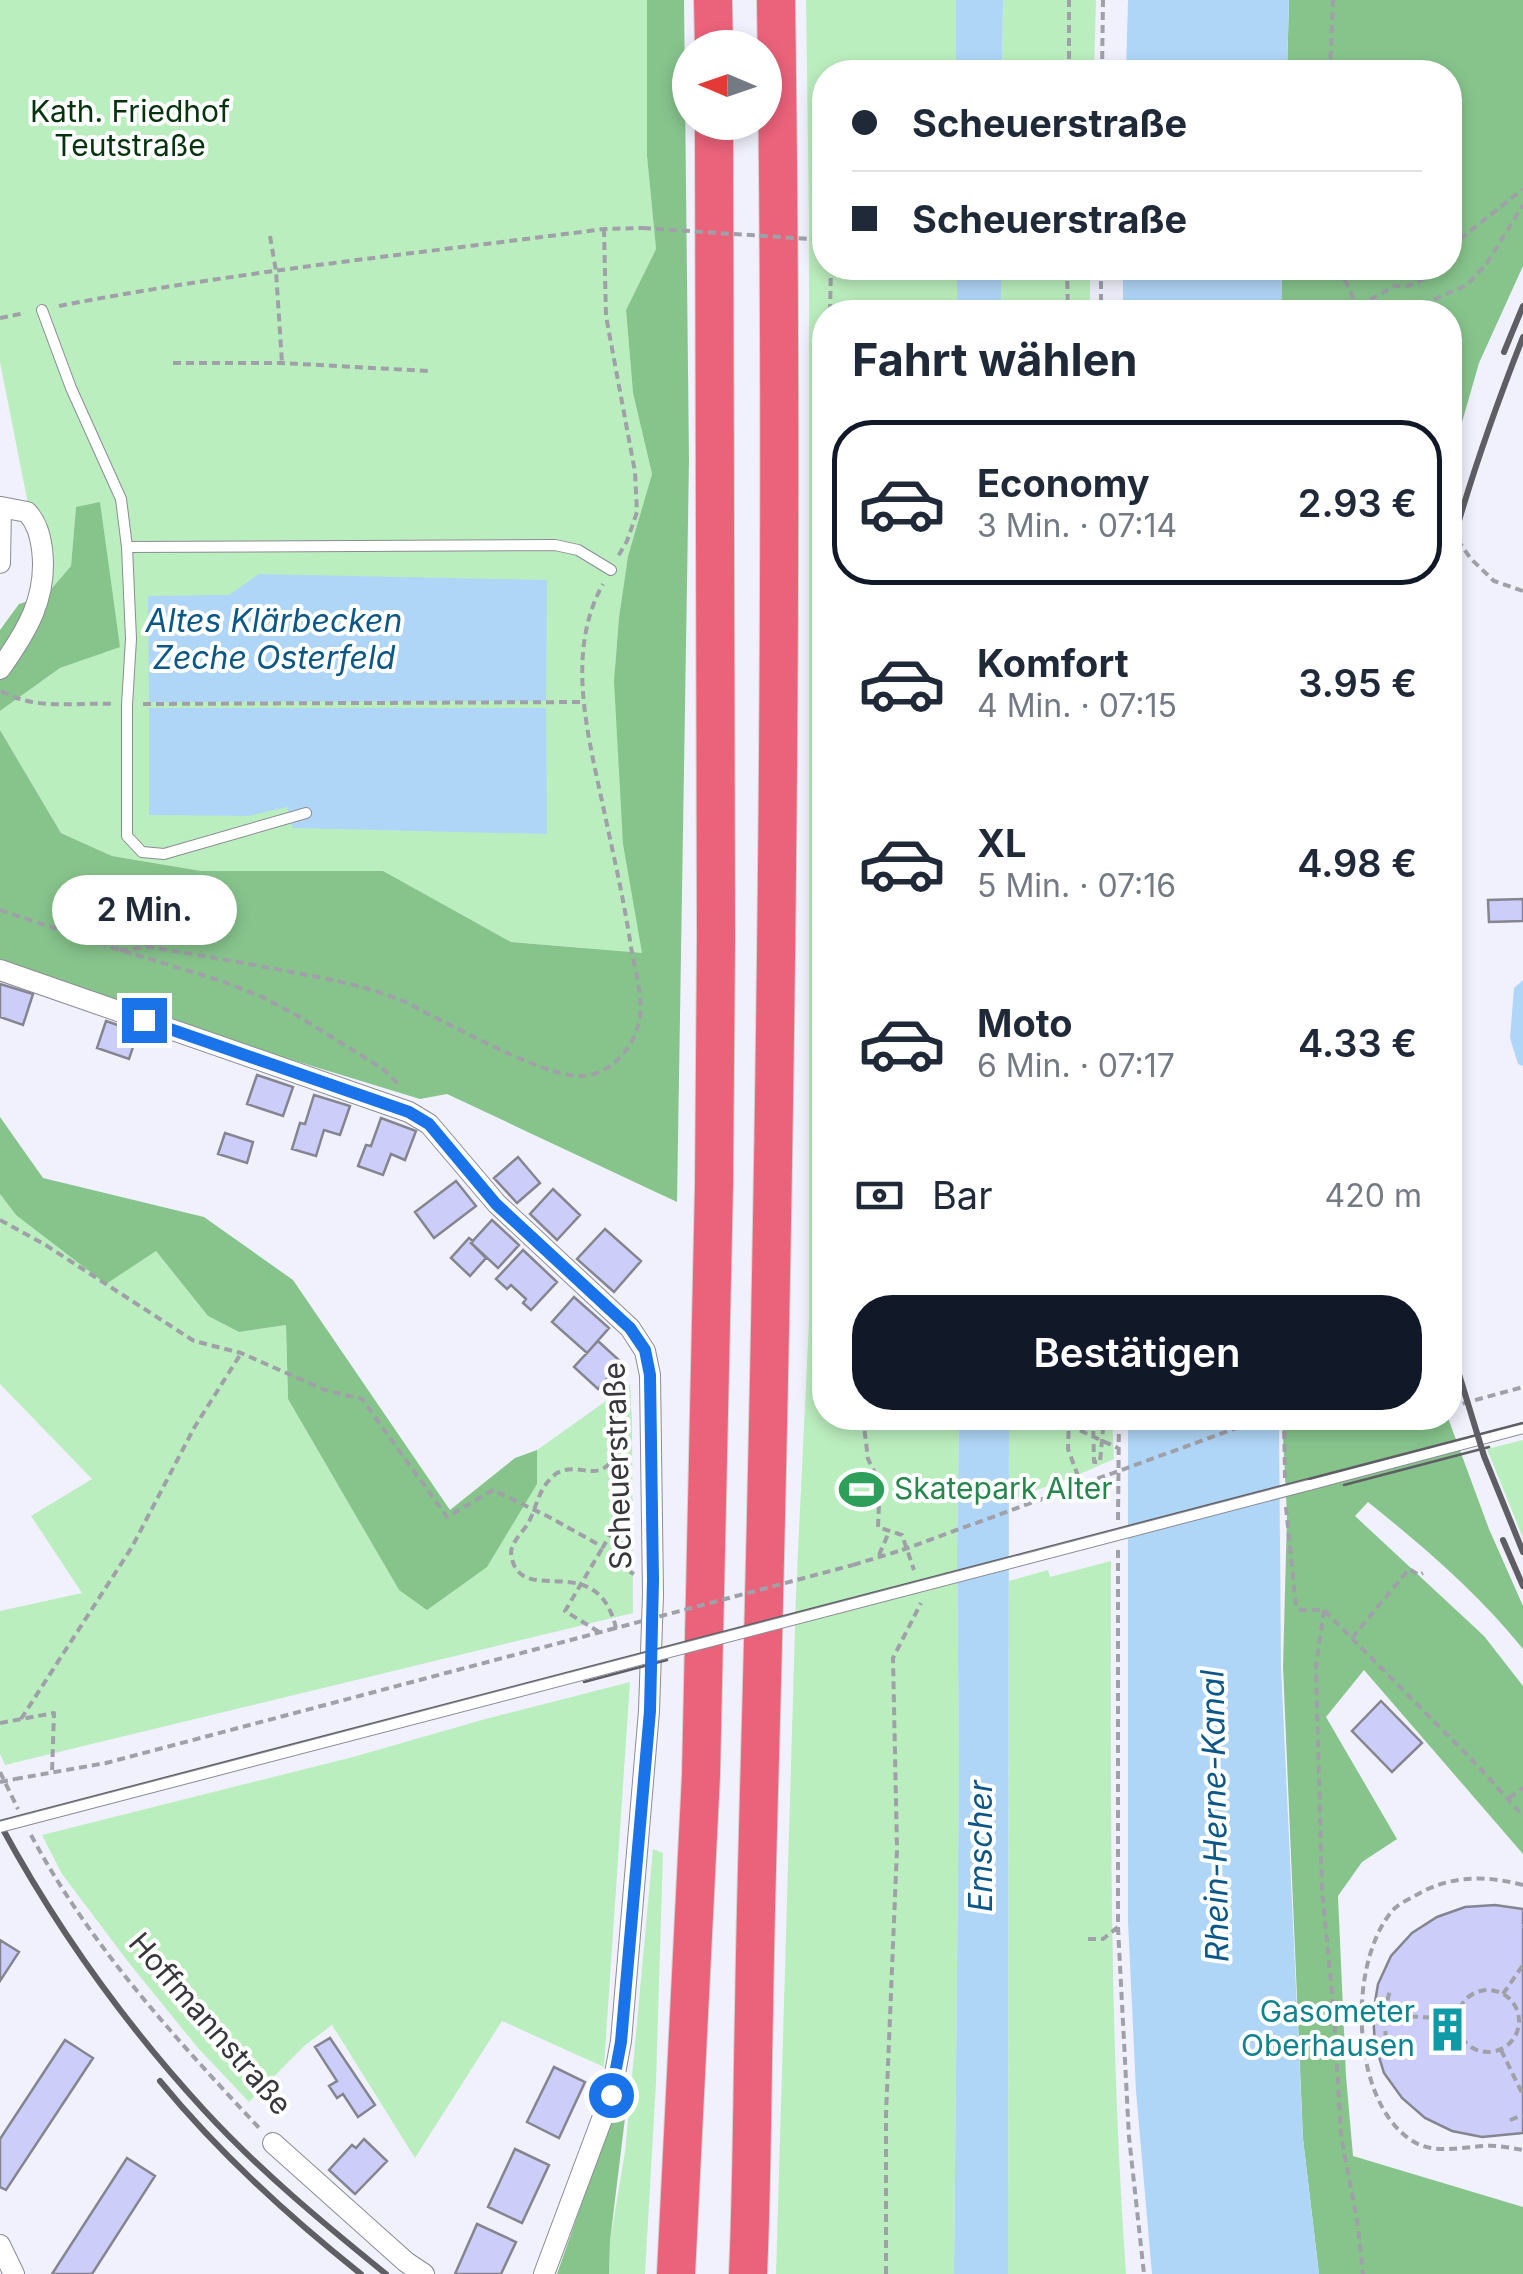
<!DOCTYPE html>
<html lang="de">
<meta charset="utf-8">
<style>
:root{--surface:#fff;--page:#f6f6f7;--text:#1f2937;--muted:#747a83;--line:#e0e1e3;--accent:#111827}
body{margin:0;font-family:Inter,sans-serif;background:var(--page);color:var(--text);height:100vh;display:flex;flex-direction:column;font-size:38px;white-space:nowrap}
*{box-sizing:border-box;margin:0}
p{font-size:32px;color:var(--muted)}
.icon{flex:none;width:55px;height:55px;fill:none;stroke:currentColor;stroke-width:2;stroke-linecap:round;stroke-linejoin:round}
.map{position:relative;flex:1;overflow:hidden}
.side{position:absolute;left:812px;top:300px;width:650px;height:1130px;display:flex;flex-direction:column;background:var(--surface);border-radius:40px;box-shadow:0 5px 15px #0003}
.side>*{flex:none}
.banner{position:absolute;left:812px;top:60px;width:650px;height:220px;border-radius:40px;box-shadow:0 5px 15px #0003;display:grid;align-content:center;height:220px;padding:0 40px;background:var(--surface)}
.needle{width:65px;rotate:272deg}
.tools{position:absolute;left:672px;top:30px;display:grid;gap:20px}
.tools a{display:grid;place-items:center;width:110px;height:110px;border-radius:50%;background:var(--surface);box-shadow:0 5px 15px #0003;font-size:50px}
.end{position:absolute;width:45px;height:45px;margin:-22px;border:12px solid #1a73e8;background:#fff;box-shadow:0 0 0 5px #fff}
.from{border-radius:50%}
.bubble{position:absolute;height:70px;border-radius:35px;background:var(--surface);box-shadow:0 5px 15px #0003;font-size:32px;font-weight:600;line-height:70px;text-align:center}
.banner b{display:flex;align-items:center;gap:35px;height:95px;font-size:38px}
.banner b+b{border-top:2px solid var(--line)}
.banner i{width:25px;height:25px;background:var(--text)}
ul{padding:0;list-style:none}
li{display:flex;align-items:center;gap:30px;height:165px;margin:0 20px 15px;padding:0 20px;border:5px solid transparent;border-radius:40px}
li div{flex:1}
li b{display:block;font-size:38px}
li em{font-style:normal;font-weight:600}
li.selected{border-color:var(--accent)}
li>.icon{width:90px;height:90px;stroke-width:1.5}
h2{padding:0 40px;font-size:45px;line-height:120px}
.pay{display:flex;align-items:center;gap:25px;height:110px;padding:0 40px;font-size:38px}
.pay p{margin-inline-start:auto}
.action{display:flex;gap:20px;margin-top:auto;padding:20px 40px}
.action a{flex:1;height:115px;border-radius:40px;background:var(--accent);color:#fff;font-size:40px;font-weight:600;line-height:115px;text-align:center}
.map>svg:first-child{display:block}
.green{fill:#bbeebe}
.forest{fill:#87c48c}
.water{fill:#b0d6f7}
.building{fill:#cccdf9;stroke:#858590;stroke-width:2.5}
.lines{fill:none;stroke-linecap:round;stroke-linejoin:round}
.lane-casing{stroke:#8b8b96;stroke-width:12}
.street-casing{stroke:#8b8b96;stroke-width:22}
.highway-casing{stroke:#d3d3d4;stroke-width:40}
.path{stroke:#a0a0a9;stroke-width:4;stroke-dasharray:8 5;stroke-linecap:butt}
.lane{stroke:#fff;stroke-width:10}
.street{stroke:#fff;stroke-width:20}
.highway{stroke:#eb637b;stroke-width:38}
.tram{stroke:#5e5e64;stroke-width:2.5}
.rail{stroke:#5e5e64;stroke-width:6}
.lane-bridge-casing{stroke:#8b8b96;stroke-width:12;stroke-linecap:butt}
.path-bridge{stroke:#a0a0a9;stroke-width:4;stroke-dasharray:8 5;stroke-linecap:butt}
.lane-bridge{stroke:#fff;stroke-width:10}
.route{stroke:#1a73e8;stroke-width:12}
.labels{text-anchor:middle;stroke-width:8;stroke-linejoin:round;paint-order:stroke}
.park-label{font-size:30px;fill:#05330e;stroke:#fff}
.street-label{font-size:30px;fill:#38383c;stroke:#fff}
.leisure-label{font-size:30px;fill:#27864d;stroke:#fff;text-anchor:start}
.culture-label{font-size:30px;fill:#0d838f;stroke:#fff;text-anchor:end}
.water-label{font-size:32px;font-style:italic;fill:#0a5788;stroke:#fff}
</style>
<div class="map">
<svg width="1523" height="2274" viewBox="0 0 1523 2274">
<rect width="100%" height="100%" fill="#f1f1fd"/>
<!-- green -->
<path class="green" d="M0,0H647V156L656,249L626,310L633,393L652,474L628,556L619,617L615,668L652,1020L584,948L511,942L382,871H201L112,856L61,833L0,730V711L60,668L119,646L76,508L71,566L46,595L0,362Z
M806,0H956V72H825V268H957V312H825V1418H959L957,1554L959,1764L954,2274H776L796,1594L809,1321V221Z
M1003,0H1096L1094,72H1002Z
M1001,268L1090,272V312H1001Z
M0,1194L16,1215L156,1251L208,1316L239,1332L286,1325L288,1399L399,1590L537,1484V1450L630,1384L632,1423L633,1613L5,1765L0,1754V1611L82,1593L31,1516L92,1479L0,1384Z
M1009,1418H1112L1114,1459L1073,1477L1009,1500Z
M1523,1440V1538L1487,1449Z
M1111,1561C1111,1799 1109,2036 1126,2274H1008L1009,1581L1048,1570L1050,1577Z
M630,1682L604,2067L502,2021L415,2158L332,2025L303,2047L249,2102L198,2048L129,1963L62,1874L42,1835L353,1757L489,1718Z
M653,1849L663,1853L656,2083L645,2274H609L610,2241L625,2152Z"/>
<!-- forest -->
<path class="forest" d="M647,0H684L689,460L677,1202L447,1094L420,1099L234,1042L0,959V730L61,833L112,856L201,871H383L511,942L642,953L623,844L614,681L619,617L628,556L652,474L633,393L626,310L656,249L647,156Z
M1289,0H1523V266L1479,363L1450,464V312H1281L1282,268H1450V72H1287Z
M100,502L120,647L60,668L0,711V630L19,604L46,595L71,566L76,507Z
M0,1117L43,1178L204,1217L293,1280L450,1510L515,1458L537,1450V1484L487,1567L427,1610L399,1590L288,1399L286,1325L239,1332L208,1316L156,1251L106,1284L16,1215L0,1194Z
M1282,1418H1448L1489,1529L1523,1606V1649C1478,1593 1424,1547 1368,1502L1355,1516L1484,1636L1523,1686V1854L1364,1670L1326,1717L1397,1839L1362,1862L1338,1896L1346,2076L1353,2156L1523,2207V2274H1319L1303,2139L1283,1667L1287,1515Z
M629,2085L610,2241L609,2274H557L623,2086Z"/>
<!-- water -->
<path class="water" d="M956,0H1003L1002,72H956Z
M1128,0H1289L1287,72H1126Z
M957,268H1001V312H957Z
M1123,268H1282L1281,312H1123Z
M259,574L547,580L546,701L149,702L148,596L229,595Z
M149,708H546L547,834L293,828L287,807L249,816L149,815Z
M1523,980V1066L1518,1064L1510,1038L1514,988Z
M959,1418H1009L1008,2274H954L959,1764L957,1554Z
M1128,1418H1279L1281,1666L1303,2139L1319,2274H1152L1136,2091L1128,1921Z"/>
<!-- building -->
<path class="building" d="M1523,899V921L1489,922L1488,900Z
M0,984L33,994L23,1025L0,1017Z
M106,1021L138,1032L129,1059L97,1048Z
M257,1075L293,1087L283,1116L247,1104Z
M314,1095L350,1106L340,1135L324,1130L316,1156L292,1149L300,1123L305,1124Z
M381,1118L416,1131L405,1160L391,1154L383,1175L358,1166L366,1145L371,1146Z
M225,1133L253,1142L247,1163L218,1154Z
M518,1157L540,1183L517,1203L494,1178Z
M456,1181L476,1206L434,1238L415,1212Z
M553,1189L580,1215L557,1240L530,1214Z
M492,1220L519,1245L498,1268L471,1243Z
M605,1229L641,1261L614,1292L577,1259Z
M469,1238L473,1241L471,1243L486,1258L470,1276L451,1258Z
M523,1250L557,1282L531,1310L523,1303L526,1299L511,1285L507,1289L496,1279Z
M574,1297L609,1328L587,1353L552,1322Z
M598,1341L621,1362L598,1389L574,1367Z
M1381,1701L1422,1743L1392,1772L1352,1731Z
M1495,1905L1523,1909V2133L1482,2137L1452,2131L1425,2118L1402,2098L1384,2073L1375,2044L1373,2014L1378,1984L1391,1956L1412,1933L1437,1917L1465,1907Z
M0,1940L19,1952L0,1981Z
M330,2038L375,2105L358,2117L343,2094L337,2098L329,2086L337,2081L315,2047Z
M65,2040L93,2058L6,2190L0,2187V2139Z
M554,2067L585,2082L559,2138L527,2122Z
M364,2139L387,2161L355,2194L329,2170L352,2145L356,2148Z
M515,2149L549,2165L522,2223L488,2207Z
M127,2158L155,2176L92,2274H52Z
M477,2224L516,2242L501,2274H455Z"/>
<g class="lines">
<defs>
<path id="lane" d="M42,310L71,388L121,499L127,547L131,639L127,705V836L142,852L164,854L306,813
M127,547L555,545L578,550L611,570
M1309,1485L1523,1428"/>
<path id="street" d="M0,563L1,507L27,512C37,523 40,535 42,549C48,597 27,631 0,669
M0,970L409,1112L429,1124L497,1204L630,1328L645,1351L650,1375L653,1594L649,1711L621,2041L611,2095L544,2274
M273,2143L406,2262L424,2274
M0,2245L14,2274"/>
<path id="highway" d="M713,0L714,48
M676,2274L701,1775L714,1185L716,938L714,122
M748,2274C752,2186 752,2099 754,2011C756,1874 761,1737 764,1600C777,1067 784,533 776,0"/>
</defs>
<!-- lane casing -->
<use href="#lane" class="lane-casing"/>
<!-- street casing -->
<use href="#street" class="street-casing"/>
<!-- highway casing -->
<use href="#highway" class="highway-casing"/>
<!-- path -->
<path class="path" d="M1069,72V0
M1102,72L1103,0
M1330,72L1333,0
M604,229L606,316L635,472L637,512L627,541L617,558
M270,236L276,271L282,363
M1450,247L1523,189
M1067,268L1068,312
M1101,268V312
M1339,268L1360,312
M1392,274L1413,268
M59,306C239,271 422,253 604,229L643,228
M1357,306L1421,305L1467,285L1487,263L1523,205
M830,312L831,268
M1347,312L1395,286H1408L1434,275L1432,268
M0,318L25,313
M173,363H282L428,371
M1450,529L1471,559L1494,581L1523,591
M1,691C37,711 74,702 114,704
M143,704L583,702
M0,910L120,950L222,981L262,997L298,1016L383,1069L399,1085
M120,950L150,947C198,955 245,963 292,972C327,979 362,985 395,998C409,1003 422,1011 436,1018C469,1034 548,1078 583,1076C611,1074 633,1049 639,1022C644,998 635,971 631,947C624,900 613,853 603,806C588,735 565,652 603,584
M825,1191L823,1213L825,1232
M0,1220L44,1244L194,1341L241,1353L325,1390L362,1399L447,1517L493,1490L549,1517L603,1547L631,1499
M1450,1407L1523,1387
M863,1418L868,1459L880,1483L878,1527L902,1535L914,1570
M1069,1418L1068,1449L1081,1484
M1079,1418V1430L1118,1448
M1093,1418L1094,1462H1100L1104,1418
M1284,1418L1285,1478
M617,1453C617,1433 611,1408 628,1394
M1286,1507L1296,1607L1301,1610H1324L1476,1764L1523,1816
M1118,1520L1119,1418
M1118,1550V1927L1129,2137L1144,2274
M618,1554L616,1564L634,1574
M879,1555L889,1532
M853,1565L902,1550
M1324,1610L1316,1667L1322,1890L1334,2013L1341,2136L1357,2220L1363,2274
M599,1632L565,1611L603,1547
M1352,1638L1409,1569L1419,1575L1423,1573
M21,1719L132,1547L194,1428L240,1355
M0,1723L54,1713L52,1773
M0,1772L18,1809
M15,1779L106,1763L616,1628
M1509,1798L1523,1788
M31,1835C90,1946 176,2039 261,2130
M1523,1885C1485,1875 1448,1875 1413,1897C1407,1900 1399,1904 1394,1909C1347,1960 1350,2100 1411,2140C1433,2155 1460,2147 1485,2146C1498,2145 1511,2148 1523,2150
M1522,1926H1523
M1088,1939H1103L1118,1927
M1457 2021a31 31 0 1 1 62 0a31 31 0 1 1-62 0Z
M1503,1994L1523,1965
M1384,2015L1457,2019
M1386,2039L1384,2015L1390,1990
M1501,2050L1523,2095
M1510,2120L1523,2115
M886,2274V2114L897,1849L893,1658L921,1603"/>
<!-- lane -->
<use href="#lane" class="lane"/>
<!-- street -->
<use href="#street" class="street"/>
<!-- highway -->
<use href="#highway" class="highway"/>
<!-- tram -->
<path class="tram" d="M1344,1485L1489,1447
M584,1682L667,1660
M0,1821L1523,1423"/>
<!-- rail -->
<path class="rail" d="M1504,352L1523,306
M1450,552C1470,479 1495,408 1523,337
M1450,1345L1484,1456L1523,1552
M1503,1540L1523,1586
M0,1824C55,1926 125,2024 204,2110C259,2170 323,2223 386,2274
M160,2081C219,2153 288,2216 361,2274"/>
<defs>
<path id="lane-bridge" d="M0,1827L1309,1485"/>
</defs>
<!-- lane-bridge casing -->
<use href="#lane-bridge" class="lane-bridge-casing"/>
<!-- path-bridge -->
<path class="path-bridge" d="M643,228L825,240
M1267,268L1392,274
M617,1453C598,1487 581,1460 557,1473C554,1475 548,1481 546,1484C537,1496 535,1512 527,1525C521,1534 512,1542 511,1552C511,1556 513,1564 515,1567C533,1600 598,1553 616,1628L853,1565
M902,1550L1264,1418
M0,1782L15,1779"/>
<!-- lane-bridge -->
<use href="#lane-bridge" class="lane-bridge"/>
</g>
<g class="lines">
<!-- route -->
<path class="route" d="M144,1020L409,1112L429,1124L496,1204L630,1328L645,1350L650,1375L653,1580L650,1711L621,2042L611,2095"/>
</g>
<!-- icons -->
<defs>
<symbol id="stadium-bare" viewBox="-9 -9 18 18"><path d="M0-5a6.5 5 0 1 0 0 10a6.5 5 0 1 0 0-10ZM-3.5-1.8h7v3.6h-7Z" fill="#2e9e5b" stroke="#fff" stroke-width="2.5" paint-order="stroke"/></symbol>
<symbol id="building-bare" viewBox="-9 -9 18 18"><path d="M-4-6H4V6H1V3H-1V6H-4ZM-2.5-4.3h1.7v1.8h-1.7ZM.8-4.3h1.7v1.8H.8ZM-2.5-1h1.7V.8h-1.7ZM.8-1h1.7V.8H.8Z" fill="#0f9aa8" stroke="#fff" stroke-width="2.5" paint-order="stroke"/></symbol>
</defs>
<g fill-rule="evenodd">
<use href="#stadium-bare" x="830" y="1458" width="63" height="63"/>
<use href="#building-bare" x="1416" y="1998" width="63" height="63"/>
</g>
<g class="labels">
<!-- park labels -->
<g class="park-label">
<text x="130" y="122">Kath. Friedhof<tspan x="130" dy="34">Teutstraße</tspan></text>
</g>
<!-- street labels -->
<g class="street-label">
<text transform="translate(618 1466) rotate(-92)" y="10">Scheuerstraße</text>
<text transform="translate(210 2024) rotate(49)" y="10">Hoffmannstraße</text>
</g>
<!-- leisure labels -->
<g class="leisure-label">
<text x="894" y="1499">Skatepark Alter</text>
</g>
<!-- culture labels -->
<g class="culture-label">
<text x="1415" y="2022">Gasometer<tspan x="1415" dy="34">Oberhausen</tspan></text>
</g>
<!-- water labels -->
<g class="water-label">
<text x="274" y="632">Altes Klärbecken<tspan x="274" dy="37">Zeche Osterfeld</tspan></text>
<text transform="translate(1215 1816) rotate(-91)" y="11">Rhein-Herne-Kanal</text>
<text transform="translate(981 1846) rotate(-90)" y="11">Emscher</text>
</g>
</g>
</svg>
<div class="tools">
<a><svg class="needle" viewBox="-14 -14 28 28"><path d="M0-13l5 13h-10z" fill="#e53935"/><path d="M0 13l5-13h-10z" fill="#747a83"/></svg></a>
</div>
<i class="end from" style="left:611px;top:2095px"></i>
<i class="end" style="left:144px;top:1020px"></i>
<div class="bubble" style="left:52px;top:875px;width:185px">2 Min.</div>
<div class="banner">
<b><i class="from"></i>Scheuerstraße</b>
<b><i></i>Scheuerstraße</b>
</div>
<section class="side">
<h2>Fahrt wählen</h2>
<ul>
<li class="selected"><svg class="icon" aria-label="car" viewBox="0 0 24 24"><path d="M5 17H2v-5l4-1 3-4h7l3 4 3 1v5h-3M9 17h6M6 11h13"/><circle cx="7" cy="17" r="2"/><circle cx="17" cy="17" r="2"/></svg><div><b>Economy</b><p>3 Min. · 07:14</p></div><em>2.93 €</em></li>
<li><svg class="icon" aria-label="car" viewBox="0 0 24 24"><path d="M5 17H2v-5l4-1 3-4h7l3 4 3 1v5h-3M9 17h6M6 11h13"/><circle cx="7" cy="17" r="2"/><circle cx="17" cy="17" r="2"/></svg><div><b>Komfort</b><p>4 Min. · 07:15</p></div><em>3.95 €</em></li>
<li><svg class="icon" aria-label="car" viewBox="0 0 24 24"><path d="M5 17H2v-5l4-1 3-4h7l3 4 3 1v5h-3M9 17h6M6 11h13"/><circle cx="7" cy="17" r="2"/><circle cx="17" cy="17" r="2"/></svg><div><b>XL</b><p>5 Min. · 07:16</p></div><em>4.98 €</em></li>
<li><svg class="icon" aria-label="car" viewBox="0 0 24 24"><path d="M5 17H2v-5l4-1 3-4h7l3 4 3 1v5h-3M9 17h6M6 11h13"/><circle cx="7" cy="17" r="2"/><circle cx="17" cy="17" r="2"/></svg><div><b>Moto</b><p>6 Min. · 07:17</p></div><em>4.33 €</em></li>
</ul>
<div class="pay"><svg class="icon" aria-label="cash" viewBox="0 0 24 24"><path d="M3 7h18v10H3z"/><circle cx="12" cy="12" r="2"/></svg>Bar<p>420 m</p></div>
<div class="action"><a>Bestätigen</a></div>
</section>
</div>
